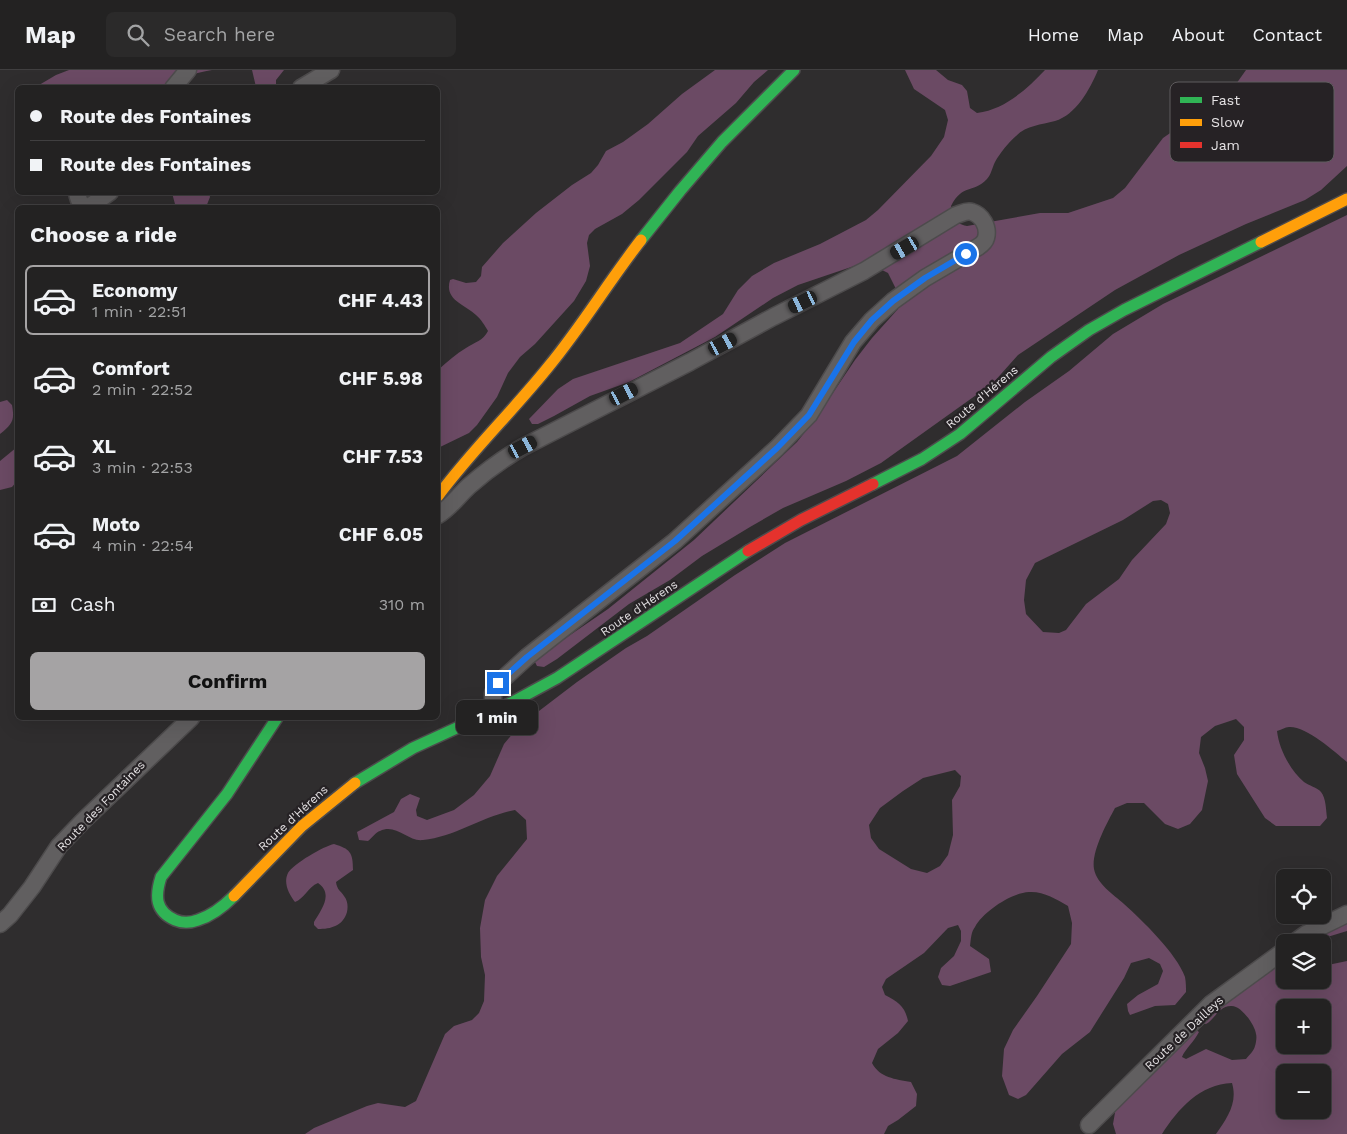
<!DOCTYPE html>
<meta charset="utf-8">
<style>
:root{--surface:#232222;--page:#2b2a2a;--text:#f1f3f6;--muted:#a3a4a5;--line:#403f40;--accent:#a5a3a4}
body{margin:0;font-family:"Work Sans",sans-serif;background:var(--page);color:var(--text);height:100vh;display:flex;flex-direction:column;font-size:19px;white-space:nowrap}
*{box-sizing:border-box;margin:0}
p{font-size:16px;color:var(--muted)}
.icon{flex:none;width:28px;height:28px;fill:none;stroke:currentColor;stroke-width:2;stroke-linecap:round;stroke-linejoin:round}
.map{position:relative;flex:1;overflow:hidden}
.drawer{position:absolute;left:15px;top:135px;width:425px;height:515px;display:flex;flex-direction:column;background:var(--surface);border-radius:8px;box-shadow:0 5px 20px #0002,0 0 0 1px var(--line)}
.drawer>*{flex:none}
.hud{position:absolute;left:15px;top:15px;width:425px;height:110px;border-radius:8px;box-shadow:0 5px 20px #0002,0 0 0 1px var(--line);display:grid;align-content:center;height:110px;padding:0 15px;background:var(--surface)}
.fabs{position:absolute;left:1276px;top:799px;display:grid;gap:10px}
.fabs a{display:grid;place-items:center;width:55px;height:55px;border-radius:8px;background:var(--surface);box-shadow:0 5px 20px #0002,0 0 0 1px var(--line);font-size:25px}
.end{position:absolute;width:22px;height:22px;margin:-11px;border:6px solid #1a73e8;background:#fff;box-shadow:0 0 0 2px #fff}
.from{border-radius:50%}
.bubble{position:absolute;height:35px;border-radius:8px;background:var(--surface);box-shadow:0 5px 20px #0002,0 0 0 1px var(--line);font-size:16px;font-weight:700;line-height:35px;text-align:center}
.car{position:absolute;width:15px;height:30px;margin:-15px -8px;border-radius:6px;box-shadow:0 0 4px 1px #0007;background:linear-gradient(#222 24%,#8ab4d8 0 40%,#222 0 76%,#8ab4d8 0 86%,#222 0)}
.hud b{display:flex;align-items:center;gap:18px;height:48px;font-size:19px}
.hud b+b{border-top:1px solid var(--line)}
.hud i{width:12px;height:12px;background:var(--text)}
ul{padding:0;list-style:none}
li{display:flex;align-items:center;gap:15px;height:70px;margin:0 10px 8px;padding:0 5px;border:2px solid transparent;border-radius:8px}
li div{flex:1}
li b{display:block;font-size:19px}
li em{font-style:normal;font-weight:700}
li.current{border-color:var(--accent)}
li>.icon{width:45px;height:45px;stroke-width:1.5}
h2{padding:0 15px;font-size:22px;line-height:60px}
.pay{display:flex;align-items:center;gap:12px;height:55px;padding:0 15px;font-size:19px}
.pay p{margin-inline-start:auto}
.button{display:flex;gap:10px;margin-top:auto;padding:10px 15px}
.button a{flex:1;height:58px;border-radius:8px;background:var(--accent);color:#111;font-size:20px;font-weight:700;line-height:58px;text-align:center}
header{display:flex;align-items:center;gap:30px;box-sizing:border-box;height:70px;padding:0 25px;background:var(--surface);border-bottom:1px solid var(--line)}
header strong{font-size:24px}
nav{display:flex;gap:28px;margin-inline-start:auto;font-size:18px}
.search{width:350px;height:45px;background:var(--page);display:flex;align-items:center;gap:12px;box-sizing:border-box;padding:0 18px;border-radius:8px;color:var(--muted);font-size:19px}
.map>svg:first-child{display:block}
.forest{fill:#6b4a64;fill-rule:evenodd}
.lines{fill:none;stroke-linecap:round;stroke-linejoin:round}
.street-casing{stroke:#4d4b4c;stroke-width:19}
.fast-casing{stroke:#4d4b4c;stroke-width:14}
.slow-casing{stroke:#4d4b4c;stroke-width:14}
.jam-casing{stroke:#4d4b4c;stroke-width:14}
.street{stroke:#615f60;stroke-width:16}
.fast{stroke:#30b455;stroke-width:11}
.slow{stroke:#ff9f0a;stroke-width:11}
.jam{stroke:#e5322d;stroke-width:11}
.route{stroke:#1a73e8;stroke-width:6}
.labels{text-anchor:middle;stroke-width:4.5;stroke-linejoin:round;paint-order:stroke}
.street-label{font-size:12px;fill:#e5e2e4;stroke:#262225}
.key{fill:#262225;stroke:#5f5c5e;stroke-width:1}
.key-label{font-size:14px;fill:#e5e2e4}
</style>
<header>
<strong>Map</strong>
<div class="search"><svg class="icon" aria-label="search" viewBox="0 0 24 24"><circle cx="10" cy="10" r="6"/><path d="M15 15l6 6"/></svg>Search here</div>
<nav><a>Home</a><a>Map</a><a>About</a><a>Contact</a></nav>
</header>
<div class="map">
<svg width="1347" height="1064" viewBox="0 0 1347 1064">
<rect width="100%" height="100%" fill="#2f2d2e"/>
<!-- forest -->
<path class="forest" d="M69,0H212C194,3 178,8 162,17L34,18L56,5Z
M252,0H284L276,10V18L256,17Z
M715,0H768L754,12L736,33L698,66L687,82L639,130L622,144L595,159L589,165L587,173L590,196L586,211L574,231L535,274L520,287L508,303L497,327L477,355L469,363L438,378V300C447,292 456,284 466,278C475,272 483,271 488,261C485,256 481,249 476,245C464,234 444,230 450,210L453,209L466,213L476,212L481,206L482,197L503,173L536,143L572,115L591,103L598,95L606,81L623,72L648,54L682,24Z
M905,0H936L948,10L962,15L967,21L970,38L977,43C1005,39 1026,20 1045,0H1098C1090,19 1076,45 1055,51C1041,55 1027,55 1016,66C1008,73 1000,83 995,92C992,98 991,105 987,109C973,124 963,113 951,136C954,148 953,153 967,156L1040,143H1068L1113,128L1125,118L1163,68L1199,43L1220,33L1229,24L1246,0H1347V96L1321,120L1305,130L1246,154L1179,185L1115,220L1018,285L993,313L881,393L846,411L783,438L750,457L702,486L670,510L629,534L557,589L544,597L537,596L534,590L541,585L608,539L694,470L797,372L816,348L855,290L872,268L898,239V223L888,203L866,192L798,215L773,228L715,267L629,312L590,326L554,346L538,354H532L529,349L558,319L573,309L680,273L723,244L738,220L752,206L774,193L820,174L866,150L878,140L931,86L944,67L948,50L945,40L914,19Z
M172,123H209L210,127L206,137H174L175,134Z
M1347,145V692C1334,681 1306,656 1289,657C1285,657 1281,660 1277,661C1279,679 1290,700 1304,712C1309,716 1317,717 1321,722C1326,728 1326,740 1327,748L1320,756H1276L1265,748L1237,704L1234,685L1244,670V657L1236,649L1215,656L1201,667L1199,683L1205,698L1208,711L1202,740L1190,754L1178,759L1165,754L1144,733H1127L1115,738C1107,753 1091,782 1094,799C1097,814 1113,824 1124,834C1142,850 1177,884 1185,907C1186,912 1186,918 1186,922L1175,935L1155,936L1130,945L1128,941L1127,934L1138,925L1158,914L1163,901L1160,894L1149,888L1131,893L1124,908L1090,962L1062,984L1026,1025L1018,1029L1009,1025L1002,1006L1004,979L1013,960L1037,926L1071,874L1072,853L1068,836C1056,829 1043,821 1029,822C1011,823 983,842 975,857C971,862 971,869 970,876L989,889L991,902L950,916L942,915L938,907L941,898L954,886L961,871V861L958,855L948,858L924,883L886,909L882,917L885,925C898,932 905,936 908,951L898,963L878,979L872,993C880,1008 895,1009 911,1012L917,1024L916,1036L898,1050L888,1056L884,1064H305L314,1058L367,1036L378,1033L405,1037L416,1031L445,964L454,956L472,950L479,943L484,931L485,905L481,887L480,858L485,830L497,806L527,769L526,750L515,740C483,746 455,767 423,770C408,772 396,753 380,761C376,762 372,768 368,771L359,770L357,762L394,742L401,729L410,724L420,728L416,740L417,746L427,750L454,740L474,725L490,706L504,674L518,657L577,612L626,578L647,566L735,505L785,473L957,386L1025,332L1069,301L1113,264L1163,234ZM1161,430L1168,434L1170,443L1166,454L1132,490L1119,509L1086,534L1066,560L1059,563L1043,562L1026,544L1024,530L1026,510L1035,493L1123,450L1153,431ZM955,700L961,706L960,716L952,730L953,765L948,785L940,796L927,803L911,799L879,779L871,768L869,755L880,738L903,721L923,708Z
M7,330L12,335C15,351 12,354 0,364V332Z
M17,377V411L12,417L0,420V391Z
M334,774C350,779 353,782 353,800L336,812C337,820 341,821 344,826C348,831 348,837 347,842C343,856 331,859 318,859L314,855V852C321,840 334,824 318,813C308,817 304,829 295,832C289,824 283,813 288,803C293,794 324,776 334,774Z
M1347,850V861L1311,872H1299Z
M1285,877V910H1322L1323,896L1347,891V1064H1216C1227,1048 1238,1033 1232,1013C1200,1014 1178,1039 1162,1064H1116L1113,1054L1116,1037L1160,997L1188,962L1196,960L1199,962C1194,972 1185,979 1182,987L1186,989L1206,979L1232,990L1246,989C1249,985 1254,981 1255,976C1256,973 1257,967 1256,964C1255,955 1241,935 1231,936C1219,936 1215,949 1206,954L1202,953V950ZM1285,938H1322V975H1285ZM1285,1002H1322V1040H1285Z"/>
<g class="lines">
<defs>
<path id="street" d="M173,18L188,0
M301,18L331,0
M77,122C78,130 80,136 89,137L110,122
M438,445C450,438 458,426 469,416C486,401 504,388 523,377L690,292L773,247L864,201L956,145C961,144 966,140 972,142C982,145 989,157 986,168C985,172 981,175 978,177L925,208L893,231L872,250L853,272L809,345L777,378L675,471L527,587L504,608L499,613L493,623V631L496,640
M0,854L10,845L32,817L59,776L83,751L191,648
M1295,872L1306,864L1347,844
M1089,1055L1211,934L1285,880"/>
<path id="fast" d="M641,170L680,121L722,72L794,0
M873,414L922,389L960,364L1051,287L1089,260L1124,240L1261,172
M355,713L413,678L511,633L557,608L748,481
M234,826C224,836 211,846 198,850C190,853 182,853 175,850C155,841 155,826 161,807L227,724L277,648"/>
<path id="slow" d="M1261,172L1347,129
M438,426C472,380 513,341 549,296C582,256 609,211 641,170
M234,826L302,756L355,713"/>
<path id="jam" d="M748,481L801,450L873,414"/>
</defs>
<!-- street casing -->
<use href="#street" class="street-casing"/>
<!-- fast casing -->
<use href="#fast" class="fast-casing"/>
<!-- slow casing -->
<use href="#slow" class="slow-casing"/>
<!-- jam casing -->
<use href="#jam" class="jam-casing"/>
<!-- street -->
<use href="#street" class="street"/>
<!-- fast -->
<use href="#fast" class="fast"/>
<!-- slow -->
<use href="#slow" class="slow"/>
<!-- jam -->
<use href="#jam" class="jam"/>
</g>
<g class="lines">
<!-- route -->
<path class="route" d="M498,613L527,587L675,471L777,378L809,345L854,272L872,250L893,231L925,208L966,184"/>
</g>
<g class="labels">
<!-- street labels -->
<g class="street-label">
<text transform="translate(982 327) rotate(-40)" y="4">Route d'Hérens</text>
<text transform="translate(639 538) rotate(-34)" y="4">Route d'Hérens</text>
<text transform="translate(101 736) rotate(-46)" y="4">Route des Fontaines</text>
<text transform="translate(293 748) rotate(-43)" y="4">Route d'Hérens</text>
<text transform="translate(1184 963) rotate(-43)" y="4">Route de Dailleys</text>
</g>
</g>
<!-- legend -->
<rect x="1170" y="12" width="164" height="80" rx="8" class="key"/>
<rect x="1180" y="27" width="22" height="6" fill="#30b455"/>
<rect x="1180" y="49" width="22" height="7" fill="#ff9f0a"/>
<rect x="1180" y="72" width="22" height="6" fill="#e5322d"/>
<g class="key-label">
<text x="1211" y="35">Fast</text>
<text x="1211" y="57">Slow</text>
<text x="1211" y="80">Jam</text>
</g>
</svg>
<div class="fabs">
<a><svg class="icon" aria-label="locate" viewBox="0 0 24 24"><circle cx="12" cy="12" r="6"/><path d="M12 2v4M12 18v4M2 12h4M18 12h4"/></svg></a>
<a><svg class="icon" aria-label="layers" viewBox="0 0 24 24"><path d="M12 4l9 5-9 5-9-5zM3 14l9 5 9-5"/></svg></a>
<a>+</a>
<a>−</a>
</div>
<i class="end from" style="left:966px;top:184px"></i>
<i class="end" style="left:498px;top:613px"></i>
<div class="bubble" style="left:456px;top:630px;width:82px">1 min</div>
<i class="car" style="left:905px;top:178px;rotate:240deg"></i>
<i class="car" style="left:803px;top:232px;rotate:244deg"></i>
<i class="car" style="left:723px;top:274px;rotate:62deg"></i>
<i class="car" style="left:624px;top:324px;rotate:63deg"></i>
<i class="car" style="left:523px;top:377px;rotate:62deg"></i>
<div class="hud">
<b><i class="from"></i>Route des Fontaines</b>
<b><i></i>Route des Fontaines</b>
</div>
<section class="drawer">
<h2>Choose a ride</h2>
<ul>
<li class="current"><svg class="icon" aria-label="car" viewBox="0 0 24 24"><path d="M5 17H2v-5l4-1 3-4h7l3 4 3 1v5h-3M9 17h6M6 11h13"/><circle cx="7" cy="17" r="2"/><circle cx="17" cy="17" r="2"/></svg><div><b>Economy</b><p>1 min · 22:51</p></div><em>CHF 4.43</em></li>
<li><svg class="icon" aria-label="car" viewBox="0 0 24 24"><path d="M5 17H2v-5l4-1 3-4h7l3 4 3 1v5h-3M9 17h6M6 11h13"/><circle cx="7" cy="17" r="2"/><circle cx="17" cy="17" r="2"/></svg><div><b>Comfort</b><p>2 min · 22:52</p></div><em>CHF 5.98</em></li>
<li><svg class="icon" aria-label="car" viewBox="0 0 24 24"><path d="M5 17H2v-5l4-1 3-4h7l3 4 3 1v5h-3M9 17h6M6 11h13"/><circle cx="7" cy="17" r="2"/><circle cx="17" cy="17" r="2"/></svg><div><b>XL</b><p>3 min · 22:53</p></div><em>CHF 7.53</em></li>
<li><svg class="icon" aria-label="car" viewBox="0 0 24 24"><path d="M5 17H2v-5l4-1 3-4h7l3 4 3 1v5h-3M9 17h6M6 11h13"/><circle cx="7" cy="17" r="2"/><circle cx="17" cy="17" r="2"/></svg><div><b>Moto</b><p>4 min · 22:54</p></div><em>CHF 6.05</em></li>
</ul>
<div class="pay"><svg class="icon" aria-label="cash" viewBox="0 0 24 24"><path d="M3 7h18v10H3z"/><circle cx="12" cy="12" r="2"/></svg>Cash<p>310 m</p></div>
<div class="button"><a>Confirm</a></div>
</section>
</div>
